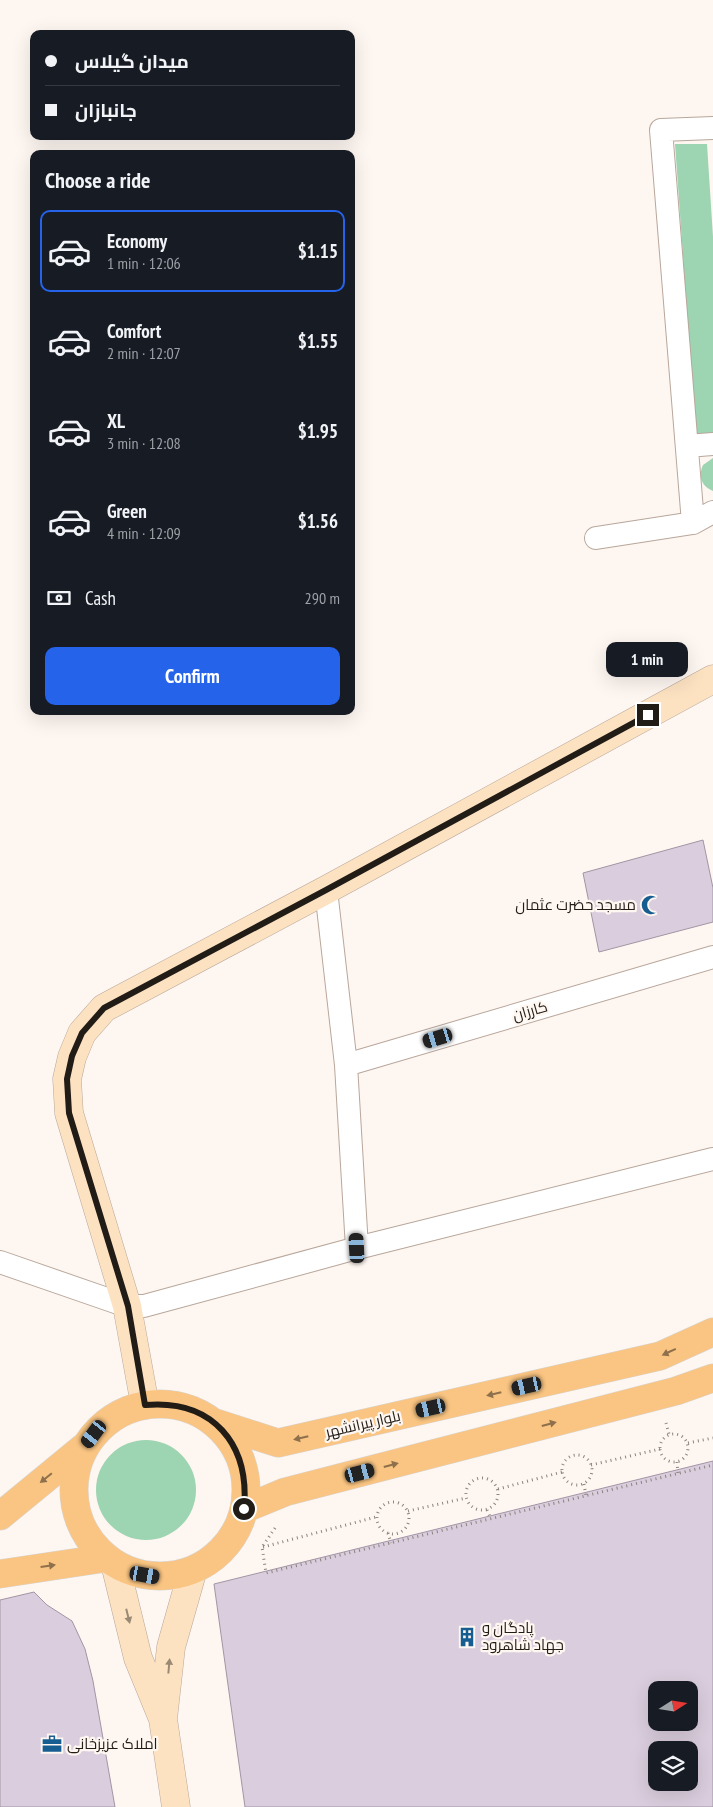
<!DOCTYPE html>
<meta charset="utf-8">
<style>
:root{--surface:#171b24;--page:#20242c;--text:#f1f3f6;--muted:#9ea1a6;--line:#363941;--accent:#2563eb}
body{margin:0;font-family:"PT Sans Narrow",Cairo,sans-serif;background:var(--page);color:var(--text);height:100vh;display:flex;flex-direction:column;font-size:19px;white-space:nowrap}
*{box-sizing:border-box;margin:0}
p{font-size:16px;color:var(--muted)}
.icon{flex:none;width:28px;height:28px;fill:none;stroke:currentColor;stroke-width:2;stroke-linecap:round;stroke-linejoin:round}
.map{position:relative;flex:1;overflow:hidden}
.panel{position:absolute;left:30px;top:150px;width:325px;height:565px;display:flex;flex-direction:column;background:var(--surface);border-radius:10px;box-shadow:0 5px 20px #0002}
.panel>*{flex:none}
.banner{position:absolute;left:30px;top:30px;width:325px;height:110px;border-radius:10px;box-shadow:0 5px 20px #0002;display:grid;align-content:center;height:110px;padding:0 15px;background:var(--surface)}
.needle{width:32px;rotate:78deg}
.fabs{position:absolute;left:648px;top:1681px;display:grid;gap:10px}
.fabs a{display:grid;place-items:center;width:50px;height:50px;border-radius:10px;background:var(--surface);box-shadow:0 5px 20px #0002;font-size:25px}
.end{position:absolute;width:22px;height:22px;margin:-11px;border:6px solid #221c17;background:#fff;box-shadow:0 0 0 2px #fff}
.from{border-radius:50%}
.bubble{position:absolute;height:35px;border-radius:10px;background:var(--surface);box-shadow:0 5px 20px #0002;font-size:16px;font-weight:800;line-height:35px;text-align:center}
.car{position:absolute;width:15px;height:30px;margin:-15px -8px;border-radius:6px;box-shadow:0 0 4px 1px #0007;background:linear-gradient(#222 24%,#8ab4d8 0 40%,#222 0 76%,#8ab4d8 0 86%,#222 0)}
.banner b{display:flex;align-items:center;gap:18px;height:48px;font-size:19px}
.banner b+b{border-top:1px solid var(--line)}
.banner i{width:12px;height:12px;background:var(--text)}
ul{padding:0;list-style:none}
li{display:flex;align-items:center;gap:15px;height:82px;margin:0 10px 8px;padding:0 5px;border:2px solid transparent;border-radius:10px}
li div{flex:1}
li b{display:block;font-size:19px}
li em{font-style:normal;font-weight:800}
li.selected{border-color:var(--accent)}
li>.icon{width:45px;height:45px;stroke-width:1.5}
h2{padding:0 15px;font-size:22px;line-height:60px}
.pay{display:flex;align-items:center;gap:12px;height:55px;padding:0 15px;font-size:19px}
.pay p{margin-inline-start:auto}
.primary-button{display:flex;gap:10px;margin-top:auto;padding:10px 15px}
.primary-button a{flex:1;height:58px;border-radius:10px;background:var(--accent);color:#fff;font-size:20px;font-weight:800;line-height:58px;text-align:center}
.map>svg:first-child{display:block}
.green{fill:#9dd4b2}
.building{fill:#dacddd;stroke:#a295a4;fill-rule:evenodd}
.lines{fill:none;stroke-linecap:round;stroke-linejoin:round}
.street-casing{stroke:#b8a79b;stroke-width:24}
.secondary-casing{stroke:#b8a79b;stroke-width:29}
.primary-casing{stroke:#d7d6d5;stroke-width:29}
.path{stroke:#8a837e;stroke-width:3;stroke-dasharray:1 4;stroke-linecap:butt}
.street{stroke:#fff;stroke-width:22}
.secondary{stroke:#fce2c1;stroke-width:28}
.primary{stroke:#fac582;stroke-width:28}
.oneway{fill:#8e704c}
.oneway2{fill:#9a8974}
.route{stroke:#221c17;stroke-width:6}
.labels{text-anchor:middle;stroke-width:4.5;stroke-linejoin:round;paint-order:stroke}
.poi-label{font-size:15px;fill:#221c17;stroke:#fef6f1;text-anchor:start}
.street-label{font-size:15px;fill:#221c17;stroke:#fef6f1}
</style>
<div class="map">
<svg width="713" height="1807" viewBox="0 0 713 1807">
<rect width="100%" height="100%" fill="#fef6f1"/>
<!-- green -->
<path class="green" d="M675,144H707L713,237V436L696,437Z
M713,458V491C701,486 698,476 703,465Z
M96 1490a50 50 0 1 1 100 0a50 50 0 1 1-100 0Z"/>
<!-- building -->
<path class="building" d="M703,840L713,888V922L599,952L583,873Z
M713,1461V1807H245L214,1584ZM656,1690H689V1722H656ZM656,1750H689V1782H656Z
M34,1592L47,1605L72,1621L85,1649L93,1681L115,1807H0V1600Z"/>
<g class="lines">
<defs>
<path id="street" d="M713,128L661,130L693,523L713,512
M687,446L713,444
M596,538L693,523
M346,1065L713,957
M357,1248L713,1159
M0,1262L127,1306H144L357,1248L346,1065L326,890"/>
<path id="secondary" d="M145,1405L127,1306L69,1113L67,1079L72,1057L82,1033L104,1008L326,890L713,679
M116,1568L138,1658L163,1719L171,1647L192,1573
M163,1719L176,1807"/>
<path id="primary" d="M74 1490a86 86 0 1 1 172 0a86 86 0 1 1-172 0Z
M216,1423L278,1443L660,1356L713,1332
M244,1509L285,1492L676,1391L713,1378
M0,1516L84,1447
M0,1574L106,1558"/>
</defs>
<!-- street casing -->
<use href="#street" class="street-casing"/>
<!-- secondary casing -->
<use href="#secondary" class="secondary-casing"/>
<!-- primary casing -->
<use href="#primary" class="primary-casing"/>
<!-- path -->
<path class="path" d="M666,1423L669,1434
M660 1448a14 14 0 1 1 28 0a14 14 0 1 1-28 0Z
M688,1443L713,1438
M562 1470a15 15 0 1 1 30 0a15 15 0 1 1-30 0Z
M677,1462L678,1474
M591,1465L660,1449
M466 1494a16 16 0 1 1 32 0a16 16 0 1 1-32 0Z
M584,1484L586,1496
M498,1489L562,1472
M377 1518a16 16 0 1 1 32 0a16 16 0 1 1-32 0Z
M487,1510L491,1519
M408,1511L466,1498
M275,1528L262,1547L266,1573L713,1465
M388,1533L391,1543
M263,1547L376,1517"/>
<!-- street -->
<use href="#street" class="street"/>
<!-- secondary -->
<use href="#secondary" class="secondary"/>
<!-- primary -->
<use href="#primary" class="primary"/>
</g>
<!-- one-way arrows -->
<defs><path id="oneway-solid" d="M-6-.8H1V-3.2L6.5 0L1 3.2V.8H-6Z" transform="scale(1.25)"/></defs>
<g class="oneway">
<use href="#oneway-solid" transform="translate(669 1352) rotate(155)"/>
<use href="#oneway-solid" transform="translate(494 1394) rotate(167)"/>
<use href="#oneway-solid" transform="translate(549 1424) rotate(-15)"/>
<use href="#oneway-solid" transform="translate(301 1438) rotate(167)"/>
<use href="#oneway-solid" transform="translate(391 1465) rotate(-15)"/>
<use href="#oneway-solid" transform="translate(46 1478) rotate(141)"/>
<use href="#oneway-solid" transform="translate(48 1566) rotate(-8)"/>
</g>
<g class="oneway2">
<use href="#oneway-solid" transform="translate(128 1616) rotate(76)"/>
<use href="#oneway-solid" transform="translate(169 1666) rotate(-85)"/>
</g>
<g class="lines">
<!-- route -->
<path class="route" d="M244,1509C250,1444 213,1399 145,1405L128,1306L69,1113L67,1079L72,1056L82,1033L104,1008L326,890L648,715"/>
</g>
<!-- icons -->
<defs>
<symbol id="mosque-bare" viewBox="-9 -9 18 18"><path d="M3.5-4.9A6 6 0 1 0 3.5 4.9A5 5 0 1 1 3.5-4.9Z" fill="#165d91" stroke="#fef6f1" stroke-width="2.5" paint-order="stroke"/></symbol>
<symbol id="building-bare" viewBox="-9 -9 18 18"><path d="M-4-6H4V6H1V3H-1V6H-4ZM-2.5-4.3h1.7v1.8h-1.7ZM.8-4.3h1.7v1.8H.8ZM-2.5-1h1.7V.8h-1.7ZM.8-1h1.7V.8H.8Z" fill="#165d91" stroke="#fef6f1" stroke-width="2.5" paint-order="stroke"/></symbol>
<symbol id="office-bare" viewBox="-9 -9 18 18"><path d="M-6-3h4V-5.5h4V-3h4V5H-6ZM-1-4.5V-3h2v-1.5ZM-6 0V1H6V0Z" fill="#165d91" stroke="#fef6f1" stroke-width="2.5" paint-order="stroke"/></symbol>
</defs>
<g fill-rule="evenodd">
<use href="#mosque-bare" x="637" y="891" width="28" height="28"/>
<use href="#building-bare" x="453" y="1623" width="28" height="28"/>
<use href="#office-bare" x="38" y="1730" width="28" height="28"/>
</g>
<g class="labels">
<!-- poi labels -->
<g class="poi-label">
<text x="636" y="910" text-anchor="end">مسجد حضرت عثمان</text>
<text x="482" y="1633">پادگان و<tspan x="482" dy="17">جهاد شاهرود</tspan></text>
<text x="67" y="1749">املاک عزیزخانی</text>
</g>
<!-- street labels -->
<g class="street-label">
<text transform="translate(530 1011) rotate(-16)" y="5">کارزان</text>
<text transform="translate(363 1424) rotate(-13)" y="5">بلوار پیرانشهر</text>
</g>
</g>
</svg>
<div class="fabs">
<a><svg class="needle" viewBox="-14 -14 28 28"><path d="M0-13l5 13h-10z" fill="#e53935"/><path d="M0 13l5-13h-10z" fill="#9ea1a6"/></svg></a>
<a><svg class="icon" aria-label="layers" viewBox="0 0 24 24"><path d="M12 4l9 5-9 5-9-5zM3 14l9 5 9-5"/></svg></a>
</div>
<i class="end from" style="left:244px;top:1509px"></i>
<i class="end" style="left:648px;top:715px"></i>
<div class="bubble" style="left:606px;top:642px;width:82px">1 min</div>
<i class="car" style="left:438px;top:1038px;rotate:253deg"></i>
<i class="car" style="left:357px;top:1248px;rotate:357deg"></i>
<i class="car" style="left:527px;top:1386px;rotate:257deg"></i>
<i class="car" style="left:431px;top:1408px;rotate:257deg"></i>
<i class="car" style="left:94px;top:1434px;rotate:217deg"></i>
<i class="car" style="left:360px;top:1473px;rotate:75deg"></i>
<i class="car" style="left:145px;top:1575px;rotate:100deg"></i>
<div class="banner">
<b><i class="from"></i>میدان گیلاس</b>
<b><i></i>جانبازان</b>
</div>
<section class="panel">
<h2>Choose a ride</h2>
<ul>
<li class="selected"><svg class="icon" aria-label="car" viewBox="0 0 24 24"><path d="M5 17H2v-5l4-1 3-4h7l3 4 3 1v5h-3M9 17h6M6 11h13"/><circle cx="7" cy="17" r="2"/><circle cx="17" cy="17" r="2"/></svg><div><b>Economy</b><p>1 min · 12:06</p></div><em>$1.15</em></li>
<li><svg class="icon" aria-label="car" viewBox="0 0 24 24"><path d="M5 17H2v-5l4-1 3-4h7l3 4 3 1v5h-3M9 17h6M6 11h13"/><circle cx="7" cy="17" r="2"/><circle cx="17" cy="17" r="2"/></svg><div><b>Comfort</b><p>2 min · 12:07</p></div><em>$1.55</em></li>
<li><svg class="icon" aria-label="car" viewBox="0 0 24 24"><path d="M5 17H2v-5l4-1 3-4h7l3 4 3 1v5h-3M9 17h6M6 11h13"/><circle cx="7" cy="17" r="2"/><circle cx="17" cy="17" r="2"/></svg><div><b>XL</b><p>3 min · 12:08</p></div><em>$1.95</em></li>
<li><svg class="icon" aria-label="car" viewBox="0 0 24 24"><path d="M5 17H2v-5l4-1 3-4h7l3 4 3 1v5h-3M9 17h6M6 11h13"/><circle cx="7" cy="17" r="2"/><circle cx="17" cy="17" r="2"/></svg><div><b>Green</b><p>4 min · 12:09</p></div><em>$1.56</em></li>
</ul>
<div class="pay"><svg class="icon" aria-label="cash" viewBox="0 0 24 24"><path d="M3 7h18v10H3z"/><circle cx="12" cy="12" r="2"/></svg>Cash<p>290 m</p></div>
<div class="primary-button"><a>Confirm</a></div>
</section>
</div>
